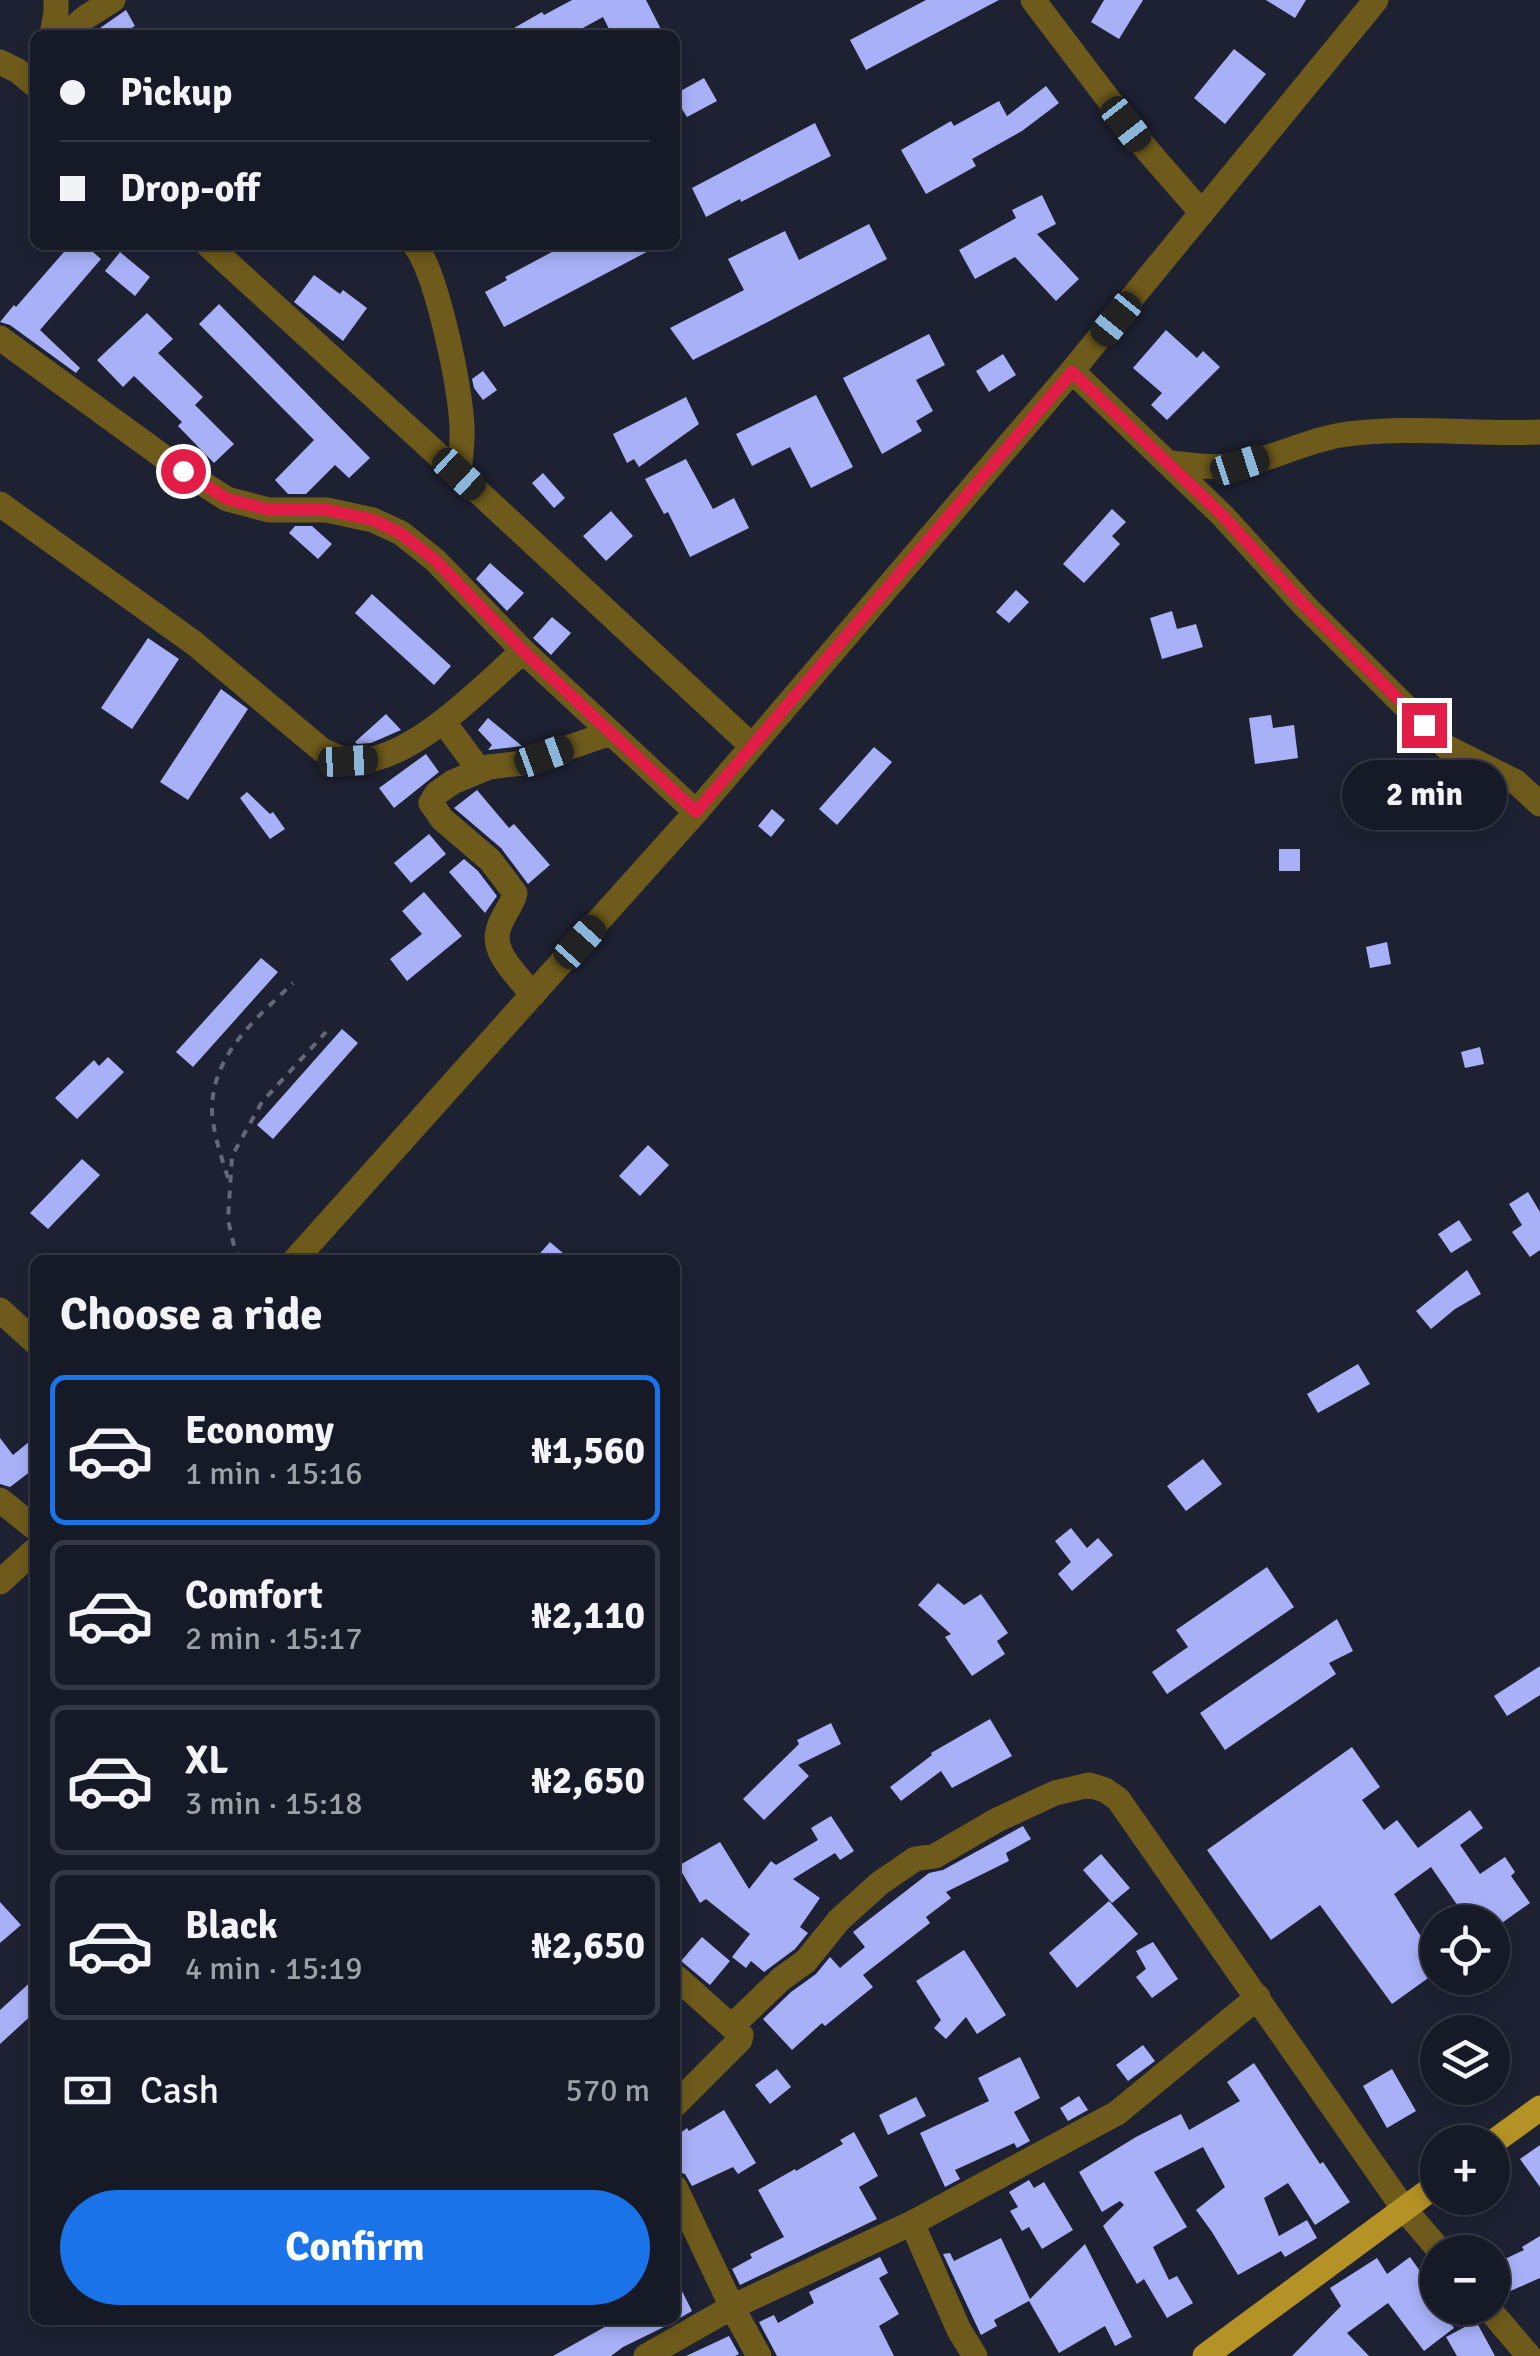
<!DOCTYPE html>
<meta charset="utf-8">
<style>
:root{--surface:#161926;--page:#232632;--text:#f1f3f6;--muted:#9ea0a7;--line:#353843;--accent:#1a73e8}
body{margin:0;font-family:Signika,sans-serif;background:var(--page);color:var(--text);height:100vh;display:flex;flex-direction:column;font-size:38px;white-space:nowrap}
*{box-sizing:border-box;margin:0}
p{font-size:32px;color:var(--muted)}
.icon{flex:none;width:55px;height:55px;fill:none;stroke:currentColor;stroke-width:2;stroke-linecap:round;stroke-linejoin:round}
.map{position:relative;flex:1;overflow:hidden}
.sheet{position:absolute;left:30px;top:1255px;width:650px;height:1070px;display:flex;flex-direction:column;background:var(--surface);border-radius:15px;box-shadow:0 5px 15px #0003,0 0 0 2px var(--line)}
.sheet>*{flex:none}
.hud{position:absolute;left:30px;top:30px;width:650px;height:220px;border-radius:15px;box-shadow:0 5px 15px #0003,0 0 0 2px var(--line);display:grid;align-content:center;height:220px;padding:0 30px;background:var(--surface)}
.tools{position:absolute;left:1420px;top:1905px;display:grid;gap:20px}
.tools a{display:grid;place-items:center;width:90px;height:90px;border-radius:50%;background:var(--surface);box-shadow:0 5px 15px #0003,0 0 0 2px var(--line);font-size:50px}
.end{position:absolute;width:45px;height:45px;margin:-22px;border:12px solid #e11d48;background:#fff;box-shadow:0 0 0 5px #fff}
.from{border-radius:50%}
.bubble{position:absolute;height:70px;border-radius:35px;background:var(--surface);box-shadow:0 5px 15px #0003,0 0 0 2px var(--line);font-size:32px;font-weight:700;line-height:70px;text-align:center}
.car{position:absolute;width:30px;height:60px;margin:-30px -15px;border-radius:12px;box-shadow:0 0 8px 2px #0007;background:linear-gradient(#222 24%,#8ab4d8 0 40%,#222 0 76%,#8ab4d8 0 86%,#222 0)}
.hud b{display:flex;align-items:center;gap:35px;height:95px;font-size:38px}
.hud b+b{border-top:2px solid var(--line)}
.hud i{width:25px;height:25px;background:var(--text)}
ul{padding:0;list-style:none}
li{display:flex;align-items:center;gap:30px;height:150px;margin:0 20px 15px;padding:0 10px;border:5px solid var(--line);border-radius:15px}
li div{flex:1}
li b{display:block;font-size:38px}
li em{font-style:normal;font-weight:700}
li.selected{border-color:var(--accent)}
li>.icon{width:90px;height:90px;stroke-width:1.5}
h2{padding:0 30px;font-size:45px;line-height:120px}
.pay{display:flex;align-items:center;gap:25px;height:110px;padding:0 30px;font-size:38px}
.pay p{margin-inline-start:auto}
.primary-button{display:flex;gap:20px;margin-top:auto;padding:20px 30px}
.primary-button a{flex:1;height:115px;border-radius:60px;background:var(--accent);color:#fff;font-size:40px;font-weight:700;line-height:115px;text-align:center}
.map>svg:first-child{display:block}
.building{fill:#a8b1f8}
.lines{fill:none;stroke-linecap:round;stroke-linejoin:round}
.path{stroke:#656877;stroke-width:4;stroke-dasharray:8 8;stroke-linecap:butt}
.minor{stroke:#6e5a1b;stroke-width:25}
.major{stroke:#b49225;stroke-width:25}
.route{stroke:#e11d48;stroke-width:12}
</style>
<div class="map">
<svg width="1540" height="2356" viewBox="0 0 1540 2356">
<rect width="100%" height="100%" fill="#1e2132"/>
<!-- building -->
<path class="building" d="M572,0H646L664,35H612L603,17L570,35H502L542,12L544,15Z
M926,0H999L866,70L850,40Z
M1104,0H1143L1119,39L1091,22Z
M1266,0H1306L1295,18Z
M126,10L135,26L119,35H90Z
M1234,49L1266,74L1225,124L1194,98Z
M704,78L717,101L687,117L682,109L675,112V94Z
M1046,86L1059,103L1022,131L972,159L976,166L926,194L901,150L951,121L954,126L999,101L1007,116Z
M815,123L831,156L741,202L740,199L706,217L692,188Z
M1042,195L1056,224L1037,234L1079,279L1056,301L1015,257L975,279L959,250L1016,218L1012,210Z
M869,224L887,259L758,327L693,360L670,328L744,290L728,259L785,231L799,260Z
M70,245H85L101,259L40,330L80,368L76,373L10,325L0,322L14,305L16,307Z
M565,245H660L504,327L485,292L507,280L505,277Z
M120,252L150,277L135,296L105,271Z
M314,275L340,294L343,290L367,308L343,341L294,302Z
M219,304L370,458L349,478L335,465L306,494H288L275,480L314,440L199,324Z
M147,313L173,339L158,353L203,397L195,405L234,444L214,463L178,426L182,422L134,376L123,387L97,360Z
M1166,330L1197,358L1203,351L1220,367L1167,420L1151,405L1162,393L1133,368Z
M929,334L945,365L916,380L933,411L916,421L922,431L882,454L843,378Z
M1003,354L1016,375L989,392L976,371Z
M483,371L497,390L483,400L474,388L472,379Z
M816,395L853,467L811,488L790,447L752,466L736,434Z
M686,397L699,424L639,467L634,459L627,463L613,434Z
M686,459L713,509L734,498L749,528L690,557L668,512L664,514L645,479Z
M543,473L565,498L554,508L532,483Z
M1112,509L1126,522L1112,536L1120,544L1084,583L1063,564Z
M611,511L633,536L606,561L583,536Z
M295,526H312L332,544L318,559L289,533Z
M490,563L524,593L507,611L476,579Z
M1016,590L1029,602L1009,623L996,612Z
M372,594L451,666L434,685L355,613Z
M1172,611L1177,629L1196,624L1203,647L1162,659L1150,618Z
M552,617L571,633L551,655L533,638Z
M148,638L179,659L132,729L101,708Z
M221,689L248,709L188,800L160,782Z
M386,714L401,730L371,743L357,744L355,742Z
M1271,715L1273,728L1294,725L1298,758L1255,764L1249,718Z
M488,718L522,746L488,750L492,745L478,730Z
M874,747L892,762L837,825L819,809Z
M426,754L439,772L394,808L379,788Z
M477,790L509,828L514,824L550,865L528,884L501,848L454,808Z
M247,792L270,814L273,812L285,829L270,839L240,798Z
M772,809L785,820L771,837L758,826Z
M429,834L446,854L411,883L394,863Z
M1279,849H1300V871H1279Z
M464,859L478,871L497,896L485,913L449,872Z
M424,892L462,936L407,981L390,959L422,934L402,911Z
M1387,942L1391,964L1370,968L1366,947Z
M261,958L278,972L193,1067L176,1052Z
M342,1029L358,1043L273,1139L257,1125Z
M1480,1047L1484,1064L1465,1068L1461,1052Z
M108,1057L124,1072L77,1119L55,1098L94,1060L99,1066Z
M648,1145L669,1165L640,1196L619,1176Z
M82,1159L100,1175L48,1229L30,1213Z
M1528,1192L1540,1212V1250L1530,1257L1512,1232L1522,1225L1509,1204Z
M1459,1220L1472,1240L1451,1253L1438,1234Z
M550,1242L571,1260H534Z
M1467,1270L1481,1294L1455,1309L1431,1329L1416,1311Z
M1358,1364L1370,1384L1318,1413L1307,1394Z
M35,1437V1468L10,1487L0,1484V1438L13,1455Z
M1203,1459L1222,1484L1186,1511L1167,1486Z
M1071,1528L1087,1548L1098,1538L1113,1555L1072,1591L1058,1574L1071,1562L1055,1541Z
M1267,1567L1294,1607L1167,1694L1152,1672L1188,1647L1176,1630Z
M938,1583L964,1605L981,1594L1008,1633L997,1641L1005,1654L972,1676L945,1637L951,1634L918,1605Z
M1337,1619L1353,1651L1329,1663L1336,1674L1225,1750L1200,1713Z
M1540,1666V1695L1507,1716L1494,1696Z
M990,1719L1012,1756L952,1788L941,1771L901,1801L890,1787L932,1755L931,1753Z
M831,1723L841,1744L798,1765L809,1776L764,1820L743,1799L799,1744L797,1740Z
M1352,1747L1380,1787L1362,1800L1384,1830L1397,1820L1418,1848L1470,1810L1483,1828L1460,1845L1480,1874L1505,1857L1515,1872L1511,1876L1530,1903L1492,1930V1922H1469L1431,1867L1394,1894L1427,1946L1438,1938V1971L1392,2004L1320,1905L1271,1940L1207,1850Z
M831,1816L854,1851L840,1860L835,1853L793,1879L820,1898L800,1927L808,1933L795,1949L764,1972L751,1961L746,1968L732,1957L750,1934L706,1899L700,1903L678,1866L720,1842L749,1889L771,1861L776,1865L818,1840L811,1828Z
M1023,1826L1031,1839L1006,1853L1009,1861L946,1892L951,1898L926,1917L930,1923L863,1975L873,1987L825,2026L822,2023L792,2050L763,2019L791,1992L816,1974L830,1957L840,1968L865,1947L853,1932L929,1873L943,1870Z
M1101,1854L1130,1888L1112,1903L1083,1870Z
M1109,1901L1138,1934L1077,1988L1049,1953Z
M0,1902L21,1925L0,1943Z
M702,1937L730,1961L710,1985L681,1961Z
M1153,1942L1178,1979L1152,1998L1136,1977L1146,1969L1136,1951Z
M964,1950L1006,2015L977,2034L966,2017L946,2039L934,2028L941,2020L916,1981Z
M35,1978V2012L0,2044V2010Z
M1143,2045L1155,2061L1128,2081L1116,2065Z
M1020,2057L1040,2098L1014,2112L1030,2141L1017,2148L1014,2143L955,2170L960,2179L945,2187L920,2133L989,2101L978,2078Z
M1254,2063L1320,2164L1323,2162L1350,2202L1315,2225L1288,2183L1264,2198L1279,2236L1307,2220L1317,2238L1285,2257L1281,2251L1238,2275L1212,2232L1196,2210L1225,2187L1203,2147L1154,2172L1187,2227L1153,2247L1169,2280L1177,2276L1193,2303L1167,2318L1144,2279L1137,2284L1103,2226L1124,2205L1120,2201L1102,2212L1079,2172L1136,2137L1181,2114L1189,2130L1240,2101L1227,2082Z
M777,2069L791,2087L770,2104L755,2085Z
M1392,2069L1416,2111L1387,2128L1363,2086Z
M1079,2096L1088,2110L1068,2121L1060,2108Z
M916,2097L926,2116L888,2135L879,2115Z
M724,2110L756,2163L738,2174L733,2167L692,2186L685,2174L675,2171V2137L687,2128L689,2131Z
M854,2132L878,2176L859,2187L877,2219L740,2285L732,2269L752,2258L750,2254L784,2237L758,2190L795,2169L796,2171L843,2144L840,2140Z
M1540,2145V2187L1520,2159Z
M1029,2180L1034,2188L1044,2182L1073,2230L1042,2249L1029,2227L1022,2231L1010,2211L1018,2207L1009,2192Z
M1540,2236V2278L1499,2296L1492,2292V2265L1524,2250L1522,2247Z
M1001,2238L1030,2299L1085,2244L1132,2337L1115,2346L1105,2326L1059,2353L1029,2301L994,2320L997,2326L981,2335L943,2254L950,2253L954,2261Z
M880,2257L888,2273L879,2278L899,2314L879,2326L894,2356H777L759,2322L774,2315L778,2323L814,2303L809,2292Z
M1410,2257L1425,2278L1420,2282L1454,2328L1424,2351L1388,2303L1347,2333L1369,2356H1292L1341,2306L1330,2288L1377,2258L1387,2274Z
M675,2277L692,2311L666,2326L623,2347L611,2356H553L617,2320H675Z
M1476,2321L1495,2356H1457L1446,2337Z
M729,2336L739,2354L735,2356H686Z"/>
<g class="lines">
<!-- path -->
<path class="path" d="M228,1178C221,1156 213,1133 212,1110C212,1054 257,1018 293,983
M241,1260L235,1250L228,1220L232,1156L262,1102L326,1032"/>
<!-- minor -->
<path class="minor" d="M1033,0L1147,150L1202,213
M52,35L56,12V0
M65,35L86,17L113,0
M0,62L18,71L35,85
M208,245L459,474L752,746
M415,245C438,276 460,387 462,427C463,442 460,458 459,474
M0,338L183,471L227,499L269,510H327L373,520L401,533L435,560L523,651L696,812
M1072,371L1223,516L1305,606L1446,747L1516,782L1540,804
M1170,463C1193,465 1216,469 1238,465C1273,459 1305,441 1341,435C1407,425 1474,435 1540,432
M0,504L194,643L322,750C332,754 342,760 352,761C410,764 481,688 523,651
M443,721L480,771
M533,995C519,977 492,954 498,931C501,916 512,907 515,893L490,860L442,819L431,803L437,793L453,782L489,767L523,763L611,733
M295,1260L696,812L1072,371L1376,0
M0,1310L35,1342
M0,1500L35,1528
M0,1582L35,1550
M675,1976L741,2035L740,2040L675,2105
M732,2026L781,1979L806,1961L839,1920L880,1883L915,1859L935,1856L997,1820L1055,1793L1089,1785L1105,1790L1118,1799L1404,2209L1441,2252
M675,2187L732,2307L759,2356
M912,2223L959,2330L975,2356
M1488,2308L1529,2356
M646,2356L732,2307L912,2223L1117,2113L1258,1997"/>
<!-- major -->
<path class="major" d="M1492,2143L1540,2108
M1205,2356L1438,2184"/>
</g>
<g class="lines">
<!-- route -->
<path class="route" d="M183,471L227,499L270,510H327L373,520L400,533L435,560L523,651L696,812L1072,372L1223,516L1305,606L1424,725"/>
</g>
</svg>
<div class="tools">
<a><svg class="icon" aria-label="locate" viewBox="0 0 24 24"><circle cx="12" cy="12" r="6"/><path d="M12 2v4M12 18v4M2 12h4M18 12h4"/></svg></a>
<a><svg class="icon" aria-label="layers" viewBox="0 0 24 24"><path d="M12 4l9 5-9 5-9-5zM3 14l9 5 9-5"/></svg></a>
<a>+</a>
<a>−</a>
</div>
<i class="end from" style="left:183px;top:471px"></i>
<i class="end" style="left:1424px;top:725px"></i>
<div class="bubble" style="left:1342px;top:760px;width:165px">2 min</div>
<i class="car" style="left:1126px;top:124px;rotate:142deg"></i>
<i class="car" style="left:1116px;top:319px;rotate:219deg"></i>
<i class="car" style="left:1240px;top:465px;rotate:72deg"></i>
<i class="car" style="left:459px;top:474px;rotate:133deg"></i>
<i class="car" style="left:544px;top:756px;rotate:70deg"></i>
<i class="car" style="left:348px;top:761px;rotate:87deg"></i>
<i class="car" style="left:580px;top:942px;rotate:42deg"></i>
<div class="hud">
<b><i class="from"></i>Pickup</b>
<b><i></i>Drop-off</b>
</div>
<section class="sheet">
<h2>Choose a ride</h2>
<ul>
<li class="selected"><svg class="icon" aria-label="car" viewBox="0 0 24 24"><path d="M5 17H2v-5l4-1 3-4h7l3 4 3 1v5h-3M9 17h6M6 11h13"/><circle cx="7" cy="17" r="2"/><circle cx="17" cy="17" r="2"/></svg><div><b>Economy</b><p>1 min · 15:16</p></div><em>₦1,560</em></li>
<li><svg class="icon" aria-label="car" viewBox="0 0 24 24"><path d="M5 17H2v-5l4-1 3-4h7l3 4 3 1v5h-3M9 17h6M6 11h13"/><circle cx="7" cy="17" r="2"/><circle cx="17" cy="17" r="2"/></svg><div><b>Comfort</b><p>2 min · 15:17</p></div><em>₦2,110</em></li>
<li><svg class="icon" aria-label="car" viewBox="0 0 24 24"><path d="M5 17H2v-5l4-1 3-4h7l3 4 3 1v5h-3M9 17h6M6 11h13"/><circle cx="7" cy="17" r="2"/><circle cx="17" cy="17" r="2"/></svg><div><b>XL</b><p>3 min · 15:18</p></div><em>₦2,650</em></li>
<li><svg class="icon" aria-label="car" viewBox="0 0 24 24"><path d="M5 17H2v-5l4-1 3-4h7l3 4 3 1v5h-3M9 17h6M6 11h13"/><circle cx="7" cy="17" r="2"/><circle cx="17" cy="17" r="2"/></svg><div><b>Black</b><p>4 min · 15:19</p></div><em>₦2,650</em></li>
</ul>
<div class="pay"><svg class="icon" aria-label="cash" viewBox="0 0 24 24"><path d="M3 7h18v10H3z"/><circle cx="12" cy="12" r="2"/></svg>Cash<p>570 m</p></div>
<div class="primary-button"><a>Confirm</a></div>
</section>
</div>
